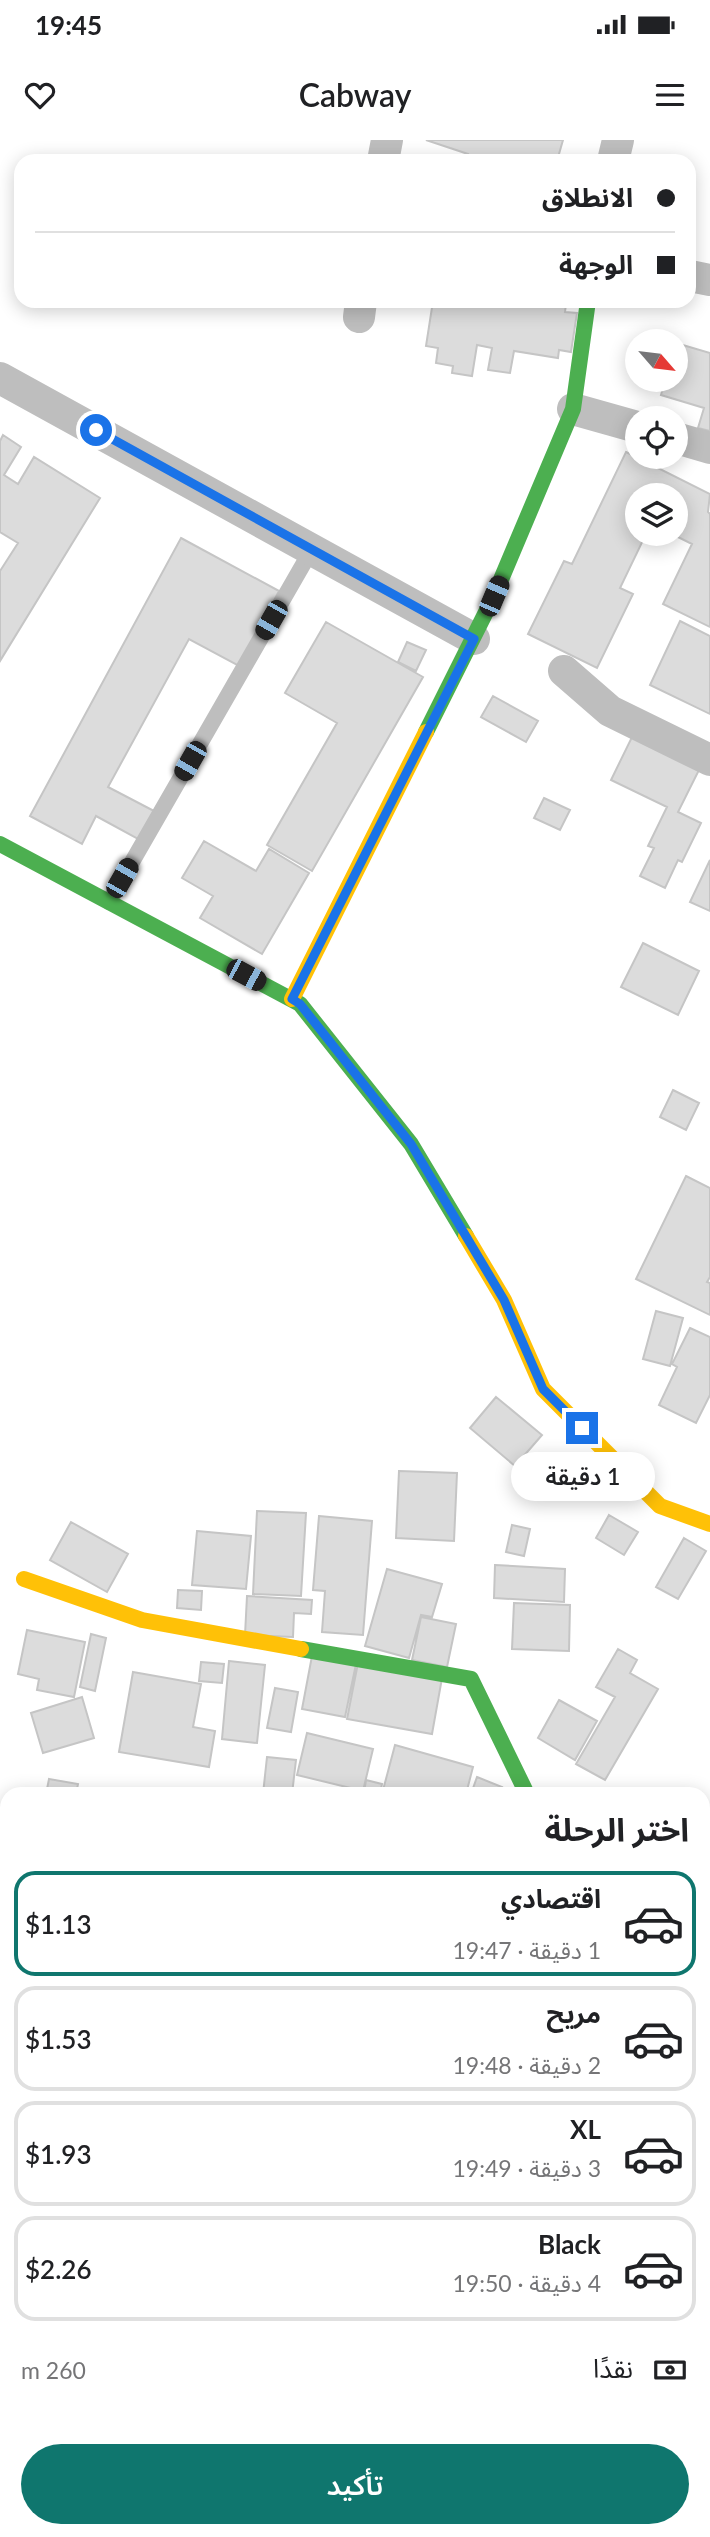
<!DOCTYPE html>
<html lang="ar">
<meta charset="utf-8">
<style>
:root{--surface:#fff;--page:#f6f6f6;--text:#202124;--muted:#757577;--line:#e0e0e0;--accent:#0f766e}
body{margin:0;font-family:Lato,"Noto Sans Arabic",sans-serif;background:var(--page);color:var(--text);direction:rtl;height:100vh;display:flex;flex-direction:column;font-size:26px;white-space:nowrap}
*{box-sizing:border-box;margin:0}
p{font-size:23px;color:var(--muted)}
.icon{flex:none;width:38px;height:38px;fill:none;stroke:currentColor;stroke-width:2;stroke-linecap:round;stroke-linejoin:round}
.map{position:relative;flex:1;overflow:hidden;direction:ltr}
.drawer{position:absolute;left:0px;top:1647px;width:710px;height:751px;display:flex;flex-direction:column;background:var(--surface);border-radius:21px 21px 0 0;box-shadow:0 4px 18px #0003;direction:rtl}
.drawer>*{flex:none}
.banner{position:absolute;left:14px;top:14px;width:682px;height:154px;border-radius:21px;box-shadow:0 4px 18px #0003;direction:rtl;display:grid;align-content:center;height:154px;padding:0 21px;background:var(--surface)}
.needle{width:46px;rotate:118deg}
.tools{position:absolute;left:625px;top:189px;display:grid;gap:14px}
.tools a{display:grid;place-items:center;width:63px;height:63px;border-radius:50%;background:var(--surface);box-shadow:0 4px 18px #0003;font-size:35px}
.end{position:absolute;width:32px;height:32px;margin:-16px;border:9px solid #1a73e8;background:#fff;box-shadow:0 0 0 4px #fff}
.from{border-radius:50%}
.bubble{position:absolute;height:49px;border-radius:24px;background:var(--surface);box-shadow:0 4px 18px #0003;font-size:23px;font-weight:600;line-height:49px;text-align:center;direction:rtl}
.car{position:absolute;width:21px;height:42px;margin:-21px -10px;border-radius:9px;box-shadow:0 0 5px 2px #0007;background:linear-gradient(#222 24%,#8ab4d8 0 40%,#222 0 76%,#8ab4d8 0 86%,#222 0)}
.banner b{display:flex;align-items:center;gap:24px;height:66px;font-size:26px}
.banner b+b{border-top:2px solid var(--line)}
.banner i{width:18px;height:18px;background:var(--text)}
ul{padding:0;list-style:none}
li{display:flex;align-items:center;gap:21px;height:105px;margin:0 14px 10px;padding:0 7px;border:4px solid var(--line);border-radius:21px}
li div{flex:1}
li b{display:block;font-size:26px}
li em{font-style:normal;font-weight:600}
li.selected{border-color:var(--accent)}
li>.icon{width:63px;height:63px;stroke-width:1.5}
h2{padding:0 21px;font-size:32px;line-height:84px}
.pay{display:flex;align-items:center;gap:18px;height:77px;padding:0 21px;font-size:26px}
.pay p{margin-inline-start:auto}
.cta{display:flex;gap:14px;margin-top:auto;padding:14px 21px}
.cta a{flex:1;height:80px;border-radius:42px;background:var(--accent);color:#fff;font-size:28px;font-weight:600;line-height:80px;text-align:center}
.status{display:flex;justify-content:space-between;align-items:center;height:49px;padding:0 35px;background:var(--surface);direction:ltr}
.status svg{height:19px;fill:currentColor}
header{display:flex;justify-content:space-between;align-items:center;height:91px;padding:0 21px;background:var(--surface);font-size:32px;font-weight:600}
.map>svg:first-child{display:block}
.building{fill:#dcdcdc;stroke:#c5c5c5;stroke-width:2}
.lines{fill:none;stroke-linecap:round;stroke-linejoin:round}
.lane{stroke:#bebebe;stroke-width:16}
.street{stroke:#bebebe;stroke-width:32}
.fast{stroke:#4caf50;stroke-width:16}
.slow{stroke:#ffc107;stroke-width:16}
.route{stroke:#1a73e8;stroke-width:9}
</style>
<div class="status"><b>19:45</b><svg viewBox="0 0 49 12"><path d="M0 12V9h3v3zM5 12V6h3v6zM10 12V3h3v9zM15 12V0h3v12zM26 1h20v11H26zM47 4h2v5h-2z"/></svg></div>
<header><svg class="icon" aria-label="menu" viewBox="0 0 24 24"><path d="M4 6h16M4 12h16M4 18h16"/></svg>Cabway<svg class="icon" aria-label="heart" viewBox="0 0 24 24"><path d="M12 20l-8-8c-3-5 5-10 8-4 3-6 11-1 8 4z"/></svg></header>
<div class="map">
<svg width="710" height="2397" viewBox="0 0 710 2397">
<rect width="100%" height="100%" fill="#fff"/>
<!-- building -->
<path class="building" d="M426,0H563L557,21H466L468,14Z
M433,161H544L566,164L565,172L577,173L571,212L559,210L558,218L514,211L510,233L488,230L492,208L477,205L472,236L452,233L453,226L436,223L438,208L426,206Z
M676,203L710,213V291L698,288L704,268L661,255L663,248L652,245L653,240H676Z
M3,295L21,307L4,335L18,344L34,317L100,358L0,521V431L18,403L0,392V301Z
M626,312L710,354L708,372L710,374V487L663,464L692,404L672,394H676V355H637V394H646L620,448L633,454L597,528L528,494L564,421L572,424Z
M181,398L279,451L239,526L189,499L108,647L154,671L138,699L96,676L82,704L30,676Z
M680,481L710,496V574L650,545Z
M326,482L423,537L312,731L267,705L337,583L285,553Z
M407,502L426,510L416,531L398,522Z
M493,556L538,581L526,602L481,577Z
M633,595L700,628L678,672L701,683L682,722L678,720L665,748L640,736L654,708L648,706L667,667L611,640Z
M544,658L570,670L560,690L534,678Z
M204,701L256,731L269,709L309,733L262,814L200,778L213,756L182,738Z
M710,720V771L690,762Z
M643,803L699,831L678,875L621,847Z
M673,950L699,963L686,990L660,977Z
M686,1036L710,1048V1137L707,1142L710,1143V1175L636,1139Z
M656,1171L683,1178L670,1226L643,1219Z
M690,1188L710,1197V1255L696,1283L659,1265L677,1227L672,1224Z
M496,1257L542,1295L515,1326L470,1288Z
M399,1331L457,1333L454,1401L396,1398Z
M257,1371L306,1373L301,1456L253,1454Z
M609,1375L638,1392L624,1415L596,1398Z
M319,1376L372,1381L363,1495L322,1492L325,1451L313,1450Z
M71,1382L128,1414L107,1452L50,1420Z
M512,1385L530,1389L524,1416L506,1412Z
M197,1391L251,1396L246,1449L192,1445Z
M684,1398L706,1411L678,1459L656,1447Z
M495,1425L565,1429L564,1462L494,1458Z
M387,1429L442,1444L432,1477L421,1475L409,1518L365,1506Z
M178,1450L202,1451L201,1470L177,1468Z
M247,1456L312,1460L311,1474L294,1473L293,1497L245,1495Z
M514,1463L570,1465L569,1511L512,1509Z
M421,1477L456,1484L447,1527L412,1520Z
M27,1490L85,1502L74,1557L37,1550L39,1539L18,1534Z
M91,1494L106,1498L95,1551L80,1547Z
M618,1509L637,1520L630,1533L658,1549L605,1640L576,1624L615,1557L596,1547Z
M312,1516L356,1524L345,1577L302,1569Z
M229,1521L265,1525L257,1603L222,1599Z
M201,1522L224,1524L222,1543L199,1541Z
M358,1523L442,1538L432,1594L347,1579Z
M133,1532L201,1544L193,1587L215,1591L209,1627L119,1612Z
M275,1548L298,1552L291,1592L267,1588Z
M82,1557L94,1598L43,1613L31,1573Z
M559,1560L597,1581L575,1620L538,1598Z
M307,1593L373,1609L363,1651L297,1635Z
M395,1605L473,1627L466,1654H382Z
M267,1617L296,1620L292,1654H263Z
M477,1637L502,1647L499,1654H471Z
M49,1639L78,1644L76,1654H46Z
M366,1640L382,1644L380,1654L364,1652Z
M704,1776H707L704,1814Z
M704,1822H707L706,1909H704Z
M704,1911L710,1912V1944L704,1943Z
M704,1973L710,1975L709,2055L704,2054Z
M704,2273L710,2274V2294L704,2293Z
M710,2299V2397H669L668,2390H704V2300Z"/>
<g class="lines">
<!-- lane -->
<path class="lane" d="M109,762L312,409"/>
<!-- street -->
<path class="street" d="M383,21L387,0
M613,21L618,0
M690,136L710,140
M359,177L361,161
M0,238L474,499
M573,269L637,287
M676,298L710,308
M564,531L610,571L710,620
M704,1752L710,1756"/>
<!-- fast -->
<path class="fast" d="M426,592L494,456L573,269L588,161
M0,704L300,864L411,1004L466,1096
M301,1509L471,1539L527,1654"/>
<!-- slow -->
<path class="slow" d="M292,859L426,592
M466,1096L504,1160L543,1249L660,1366L710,1384
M24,1439L142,1480L301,1509"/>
</g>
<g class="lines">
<!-- route -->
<path class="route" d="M96,290L474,499L292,859L300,864L411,1004L504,1160L543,1249L582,1288"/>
</g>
</svg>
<div class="tools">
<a><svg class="needle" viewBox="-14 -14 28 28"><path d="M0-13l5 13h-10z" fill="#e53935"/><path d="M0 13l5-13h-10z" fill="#757577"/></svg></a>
<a><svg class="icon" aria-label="locate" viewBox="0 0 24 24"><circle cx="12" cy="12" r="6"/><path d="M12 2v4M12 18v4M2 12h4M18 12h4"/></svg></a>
<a><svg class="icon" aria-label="layers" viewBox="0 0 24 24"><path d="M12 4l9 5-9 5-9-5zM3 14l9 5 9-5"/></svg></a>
</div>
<i class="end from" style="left:96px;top:290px"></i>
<i class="end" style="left:582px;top:1288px"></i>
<div class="bubble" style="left:511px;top:1312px;width:144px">1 دقيقة</div>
<i class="car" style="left:494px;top:456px;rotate:23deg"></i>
<i class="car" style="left:271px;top:480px;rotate:210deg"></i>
<i class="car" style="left:190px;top:621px;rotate:210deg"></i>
<i class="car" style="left:122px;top:738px;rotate:30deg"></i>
<i class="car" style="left:246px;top:835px;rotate:118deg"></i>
<div class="banner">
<b><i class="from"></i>الانطلاق</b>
<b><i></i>الوجهة</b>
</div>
<section class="drawer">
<h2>اختر الرحلة</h2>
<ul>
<li class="selected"><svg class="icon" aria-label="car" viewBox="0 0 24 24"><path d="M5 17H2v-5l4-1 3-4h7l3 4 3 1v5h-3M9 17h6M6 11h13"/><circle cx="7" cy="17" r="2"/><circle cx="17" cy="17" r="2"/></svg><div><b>اقتصادي</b><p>1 دقيقة · 19:47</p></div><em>$1.13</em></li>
<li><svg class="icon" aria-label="car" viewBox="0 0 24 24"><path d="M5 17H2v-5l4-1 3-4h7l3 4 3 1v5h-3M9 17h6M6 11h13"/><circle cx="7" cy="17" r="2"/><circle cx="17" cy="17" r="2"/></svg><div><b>مريح</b><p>2 دقيقة · 19:48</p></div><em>$1.53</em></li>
<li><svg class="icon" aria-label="car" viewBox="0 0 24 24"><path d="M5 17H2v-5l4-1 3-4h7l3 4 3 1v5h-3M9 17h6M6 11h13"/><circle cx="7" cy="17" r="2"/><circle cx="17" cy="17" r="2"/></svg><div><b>XL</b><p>3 دقيقة · 19:49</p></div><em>$1.93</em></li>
<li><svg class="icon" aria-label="car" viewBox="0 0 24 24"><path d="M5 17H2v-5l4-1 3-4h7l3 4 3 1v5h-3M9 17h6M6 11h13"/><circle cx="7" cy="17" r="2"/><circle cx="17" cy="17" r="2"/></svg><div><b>Black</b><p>4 دقيقة · 19:50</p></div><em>$2.26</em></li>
</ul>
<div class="pay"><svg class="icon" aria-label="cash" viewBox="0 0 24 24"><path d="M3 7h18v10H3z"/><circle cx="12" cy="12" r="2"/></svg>نقدًا<p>260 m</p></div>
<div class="cta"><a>تأكيد</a></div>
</section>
</div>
